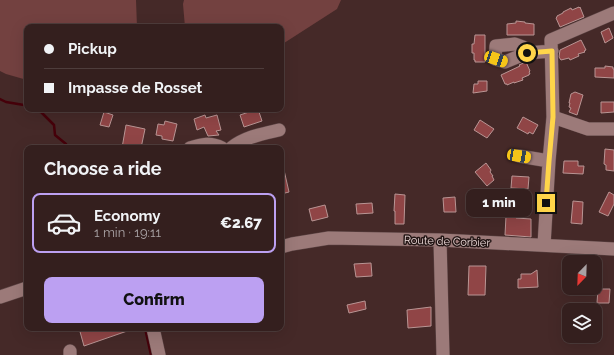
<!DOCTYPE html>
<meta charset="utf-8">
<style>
:root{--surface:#341f1e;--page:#3c2727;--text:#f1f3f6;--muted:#a9a2a4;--line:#4e3d3c;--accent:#bca0f2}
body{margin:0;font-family:Raleway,sans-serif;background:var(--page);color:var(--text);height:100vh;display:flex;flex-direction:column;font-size:15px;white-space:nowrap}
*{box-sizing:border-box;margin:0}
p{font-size:13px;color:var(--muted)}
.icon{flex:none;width:22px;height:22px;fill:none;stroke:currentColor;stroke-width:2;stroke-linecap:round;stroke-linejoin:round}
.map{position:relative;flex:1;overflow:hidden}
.side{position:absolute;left:24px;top:145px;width:260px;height:186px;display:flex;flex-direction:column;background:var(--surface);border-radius:8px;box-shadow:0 4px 16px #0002,0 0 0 1px var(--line)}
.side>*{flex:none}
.guide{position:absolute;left:24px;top:24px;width:260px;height:88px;border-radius:8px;box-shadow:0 4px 16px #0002,0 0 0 1px var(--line);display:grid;align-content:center;height:88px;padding:0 20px;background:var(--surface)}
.needle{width:26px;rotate:203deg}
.tools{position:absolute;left:562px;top:255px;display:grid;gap:8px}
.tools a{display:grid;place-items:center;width:40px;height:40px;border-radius:8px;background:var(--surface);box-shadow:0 4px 16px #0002,0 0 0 1px var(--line);font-size:20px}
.end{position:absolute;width:18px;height:18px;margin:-9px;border:5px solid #ffd54a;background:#111;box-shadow:0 0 0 2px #111}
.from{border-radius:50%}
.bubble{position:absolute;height:28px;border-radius:8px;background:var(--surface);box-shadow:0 4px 16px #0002,0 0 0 1px var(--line);font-size:13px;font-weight:800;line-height:28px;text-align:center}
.car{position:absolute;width:12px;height:24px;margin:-12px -6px;border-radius:5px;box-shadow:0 0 3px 1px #0007;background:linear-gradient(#f5c518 24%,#345 0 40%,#f5c518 0 76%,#345 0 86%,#f5c518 0)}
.guide b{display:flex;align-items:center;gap:14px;height:38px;font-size:15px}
.guide b+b{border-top:1px solid var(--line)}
.guide i{width:10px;height:10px;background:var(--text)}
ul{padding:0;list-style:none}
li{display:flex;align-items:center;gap:12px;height:60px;margin:0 8px 6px;padding:0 12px;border:2px solid transparent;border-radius:8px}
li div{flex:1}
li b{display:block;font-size:15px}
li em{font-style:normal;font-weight:800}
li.on{border-color:var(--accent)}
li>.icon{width:36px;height:36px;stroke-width:1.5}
h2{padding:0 20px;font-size:18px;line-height:48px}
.action{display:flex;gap:8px;margin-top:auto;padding:8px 20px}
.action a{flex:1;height:46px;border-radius:8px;background:var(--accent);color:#111;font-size:16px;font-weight:800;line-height:46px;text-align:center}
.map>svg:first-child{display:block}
.green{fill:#734140}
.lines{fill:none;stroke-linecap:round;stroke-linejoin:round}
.stream{stroke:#46000a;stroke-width:2.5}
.building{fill:#904546;stroke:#b99594}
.minor-casing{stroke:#5d4646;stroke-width:14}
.minor{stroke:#9c7a79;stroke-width:13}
.route{stroke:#ffd54a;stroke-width:5}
.labels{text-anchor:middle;stroke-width:3;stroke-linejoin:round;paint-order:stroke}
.street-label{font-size:11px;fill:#efdcdb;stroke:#231615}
</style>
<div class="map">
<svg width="614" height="355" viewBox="0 0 614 355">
<rect width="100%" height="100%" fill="#452928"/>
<!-- green -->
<path class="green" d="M0,0H136L137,27H27V80L6,74L0,71Z
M184,0H341L337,9L281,45V27H185L183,4Z"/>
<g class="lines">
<!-- stream -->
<path class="stream" d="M0,99L6,102L24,105L27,106
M31,109L34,111L41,112L54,125L55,135L66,144L65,148
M145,328L151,355"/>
</g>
<!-- building -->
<path class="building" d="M579,7V8L580,7L584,17L560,27L556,18L557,17V16L563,13V12L571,8L572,10Z
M516,21L525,22V23L534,24V35H507V24L516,23Z
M609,28L613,38L605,43L601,32Z
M475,35H485V62H475V60H474V53H472V44H474Z
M581,40L586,50L584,51L585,52L578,54L579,56L570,60L569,58L561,60L559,57L560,50Z
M526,62L530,71L529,72L530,74H529V75L522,78L523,80L514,83V82L507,85V84H505L501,75L520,66L519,65Z
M605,66L613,67V69H614V78L595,77V68H605Z
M478,81H487V91L473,93L474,84H478Z
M575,92L583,95L577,115L569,112L571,108L569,107L570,103H569L571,94Z
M601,102H614V112L601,113Z
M258,109L262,121L244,127L240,115Z
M104,112L113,115L109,127L100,125Z
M205,115L206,118L217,115L221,130L216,131L219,135L208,136L204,127L197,130L194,119Z
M523,117L538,125L533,134L529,132L528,134L517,128Z
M480,120L494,129L487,138L474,130Z
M165,121L177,124L173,141L162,139V136L156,135L158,124L164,125Z
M126,125L145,129L141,148H122Z
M605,149L614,150V171L606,170V165L604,164Z
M564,161H578V166H584L583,174L563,173Z
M486,163L491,170L490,172L493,176H492L494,180L487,186L475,172Z
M281,170H284L289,192L281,194Z
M512,176L529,177L528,189L511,188Z
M609,192L614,195V204L608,216L599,212Z
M395,194L405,195L404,224H395V211H394Z
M455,197L456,212H444L443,198Z
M506,198L519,201L516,218L531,219V237L505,235L506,216H503Z
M573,201L583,202L582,224L571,223Z
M372,203L373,213L357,214L356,204Z
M325,205L328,217L312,221L309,209Z
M371,263L372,276L356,277L354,264Z
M469,266H486L485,295H468Z
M537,270L538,287L518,288V279H521V274H531Z
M598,289H610L609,303H597Z
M365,301L366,309L349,313L347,305Z
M431,307V326L408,328L407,310Z
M79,328H133V329L84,346Z"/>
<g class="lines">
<defs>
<path id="minor" d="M527,53L523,47L515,44L496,46L495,59L505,62L527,53L552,51
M553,117L588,129H614
M190,148C202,144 211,142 222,148
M231,148C245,137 262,134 279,130
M519,156L549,161L544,245
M549,161L553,117L551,40L614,13
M440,240L443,355
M281,247L292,244L329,238L440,240L614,249
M0,297L27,288
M153,328L159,355
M70,351V355"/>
</defs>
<!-- minor casing -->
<use href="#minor" class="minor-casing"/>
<!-- minor -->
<use href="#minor" class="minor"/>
</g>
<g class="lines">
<!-- route -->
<path class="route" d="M527,53L552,51L553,117L549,161L546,203"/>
</g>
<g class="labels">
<!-- street labels -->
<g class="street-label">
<text transform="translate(447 241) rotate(2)" y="4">Route de Corbier</text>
</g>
</g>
</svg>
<div class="tools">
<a><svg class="needle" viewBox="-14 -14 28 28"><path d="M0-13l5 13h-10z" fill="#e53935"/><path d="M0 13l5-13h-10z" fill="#a9a2a4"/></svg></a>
<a><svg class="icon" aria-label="layers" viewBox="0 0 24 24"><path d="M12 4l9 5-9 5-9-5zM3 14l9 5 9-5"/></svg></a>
</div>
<i class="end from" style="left:527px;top:53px"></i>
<i class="end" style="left:546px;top:203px"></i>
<div class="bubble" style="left:466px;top:189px;width:66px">1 min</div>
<i class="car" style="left:496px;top:59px;rotate:109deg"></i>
<i class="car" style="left:519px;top:156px;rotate:100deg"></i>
<div class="guide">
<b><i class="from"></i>Pickup</b>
<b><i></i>Impasse de Rosset</b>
</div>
<section class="side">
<h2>Choose a ride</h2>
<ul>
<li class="on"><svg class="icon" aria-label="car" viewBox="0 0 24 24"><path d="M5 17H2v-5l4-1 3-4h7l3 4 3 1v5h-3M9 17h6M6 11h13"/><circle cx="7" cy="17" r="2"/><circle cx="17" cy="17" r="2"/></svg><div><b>Economy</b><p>1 min · 19:11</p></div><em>€2.67</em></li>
</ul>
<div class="action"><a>Confirm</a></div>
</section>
</div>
